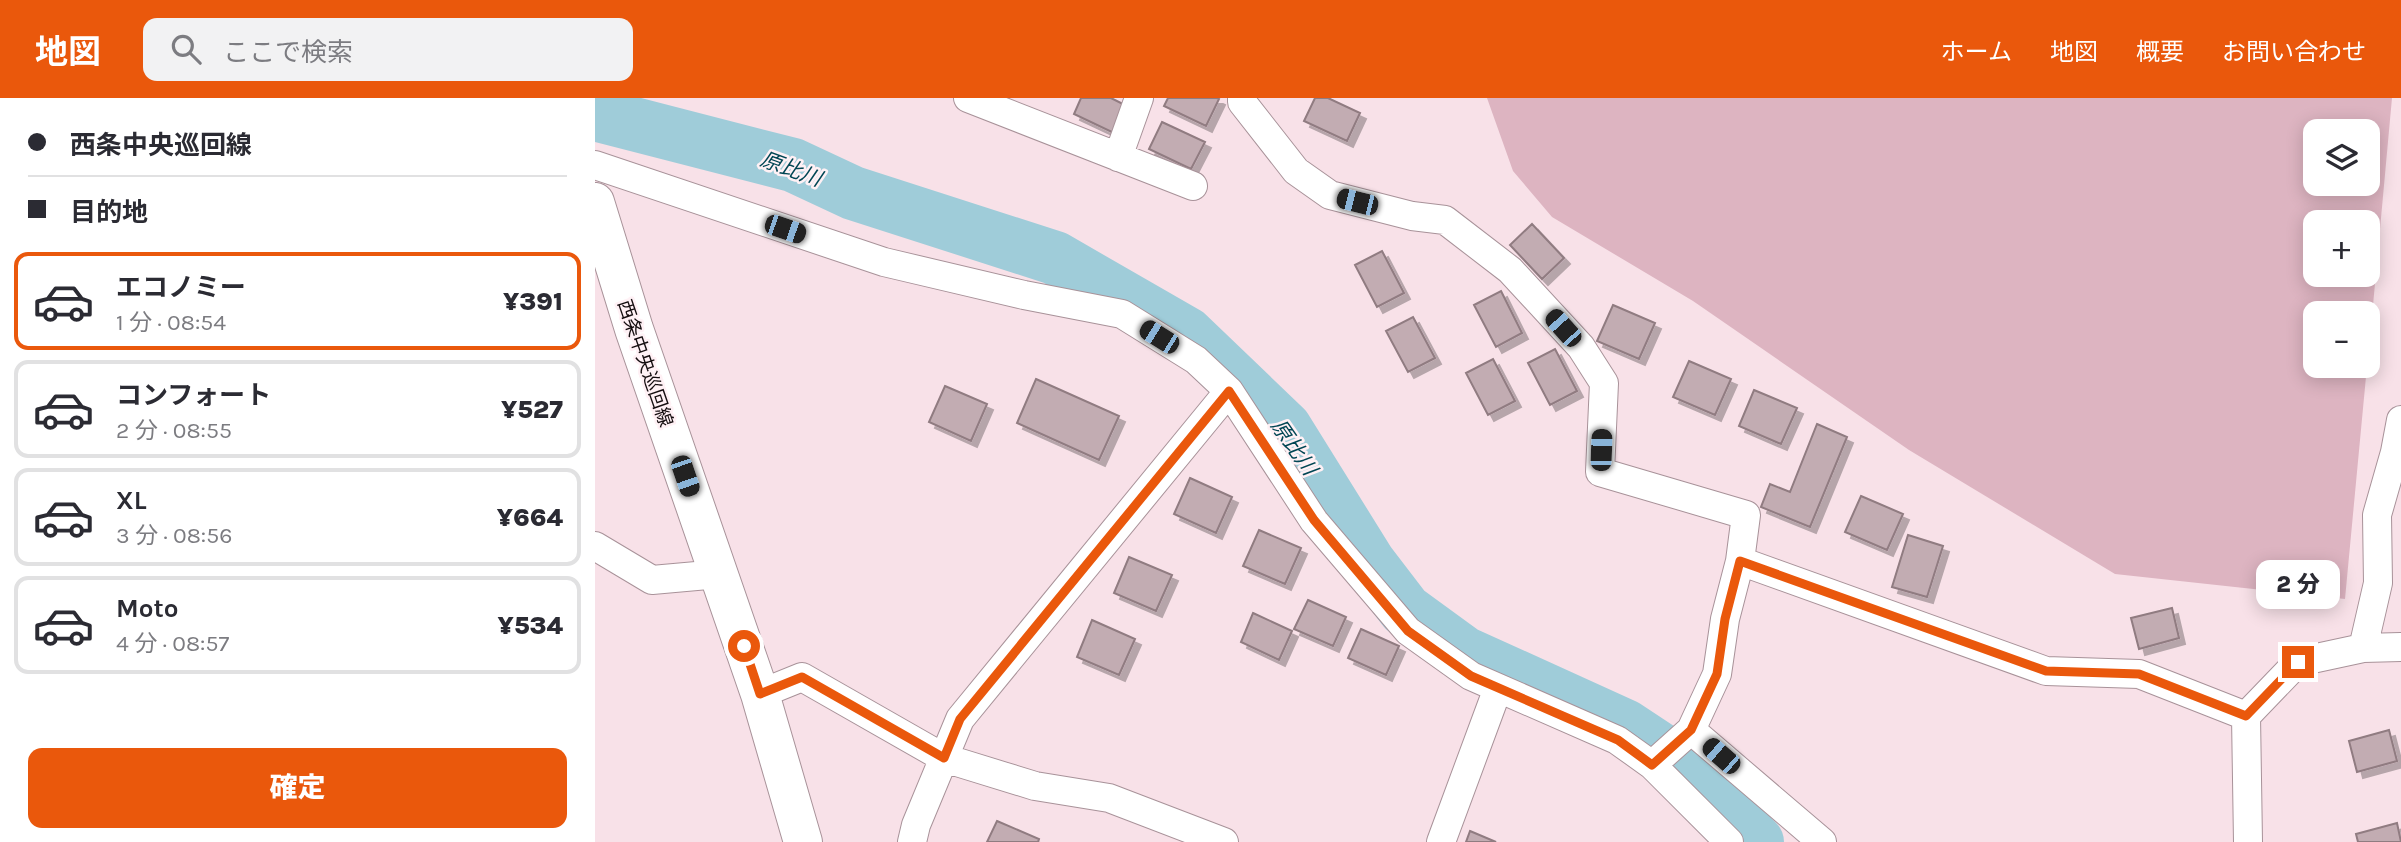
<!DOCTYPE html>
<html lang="ja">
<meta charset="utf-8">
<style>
:root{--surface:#fff;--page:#f2f2f3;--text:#2b2b33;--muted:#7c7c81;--line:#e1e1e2;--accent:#ea580c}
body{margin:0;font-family:Karla,"Noto Sans JP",sans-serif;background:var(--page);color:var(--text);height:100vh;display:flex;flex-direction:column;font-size:26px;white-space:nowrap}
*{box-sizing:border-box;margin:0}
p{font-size:23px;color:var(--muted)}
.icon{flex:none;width:38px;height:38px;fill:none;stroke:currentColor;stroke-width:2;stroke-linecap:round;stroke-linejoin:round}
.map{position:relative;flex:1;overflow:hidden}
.drawer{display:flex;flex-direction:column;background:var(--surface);width:595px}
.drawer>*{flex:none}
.top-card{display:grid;align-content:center;height:154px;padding:0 28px;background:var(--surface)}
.controls{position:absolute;left:1708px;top:21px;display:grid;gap:14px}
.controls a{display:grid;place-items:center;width:77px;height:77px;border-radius:14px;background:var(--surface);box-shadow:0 4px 18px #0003;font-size:35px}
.end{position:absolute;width:32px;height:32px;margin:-16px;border:9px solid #ea580c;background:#fff;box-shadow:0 0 0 4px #fff}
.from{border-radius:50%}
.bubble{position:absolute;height:49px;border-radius:14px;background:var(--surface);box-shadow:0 4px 18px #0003;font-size:23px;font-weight:800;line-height:49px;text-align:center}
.car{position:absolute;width:21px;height:42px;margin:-21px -10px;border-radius:9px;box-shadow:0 0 5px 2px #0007;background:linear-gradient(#222 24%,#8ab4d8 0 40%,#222 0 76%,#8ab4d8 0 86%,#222 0)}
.top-card b{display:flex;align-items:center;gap:24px;height:66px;font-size:26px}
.top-card b+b{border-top:2px solid var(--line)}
.top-card i{width:18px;height:18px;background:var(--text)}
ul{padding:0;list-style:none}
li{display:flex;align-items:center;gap:21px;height:98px;margin:0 14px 10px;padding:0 14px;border:4px solid var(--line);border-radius:14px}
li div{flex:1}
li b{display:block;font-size:26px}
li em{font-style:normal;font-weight:800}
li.current{border-color:var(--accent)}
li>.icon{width:63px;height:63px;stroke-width:1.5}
.cta{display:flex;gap:14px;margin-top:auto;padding:14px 28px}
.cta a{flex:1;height:80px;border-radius:14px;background:var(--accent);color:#fff;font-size:28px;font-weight:800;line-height:80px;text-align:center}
header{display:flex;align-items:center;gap:42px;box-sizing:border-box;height:98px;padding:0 35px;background:var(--accent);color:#fff}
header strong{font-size:33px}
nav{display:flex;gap:38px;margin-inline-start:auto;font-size:24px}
.search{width:490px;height:63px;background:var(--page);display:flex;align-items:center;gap:18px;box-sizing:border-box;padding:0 24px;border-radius:14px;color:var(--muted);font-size:26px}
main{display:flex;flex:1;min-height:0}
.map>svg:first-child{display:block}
.green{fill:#ddb4c1;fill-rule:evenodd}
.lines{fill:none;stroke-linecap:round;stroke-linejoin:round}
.river{stroke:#9fccd9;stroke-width:54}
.building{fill:#c2acb2;stroke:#907b81;stroke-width:2;filter:url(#shadow)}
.street-casing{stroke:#a89299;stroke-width:30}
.secondary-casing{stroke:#a89299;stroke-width:40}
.street{stroke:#fff;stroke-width:28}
.secondary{stroke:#fff;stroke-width:38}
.route{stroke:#ea580c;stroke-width:9}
.labels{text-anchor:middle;stroke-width:5;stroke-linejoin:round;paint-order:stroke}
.street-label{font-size:19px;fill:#140d0f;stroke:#fff1f5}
.water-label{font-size:21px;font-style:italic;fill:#014654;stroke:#fff1f5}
</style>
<header>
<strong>地図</strong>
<div class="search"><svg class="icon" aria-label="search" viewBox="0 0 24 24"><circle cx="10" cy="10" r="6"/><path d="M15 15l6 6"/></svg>ここで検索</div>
<nav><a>ホーム</a><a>地図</a><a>概要</a><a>お問い合わせ</a></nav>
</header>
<main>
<section class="drawer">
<div class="top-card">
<b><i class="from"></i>西条中央巡回線</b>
<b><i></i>目的地</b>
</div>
<ul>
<li class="current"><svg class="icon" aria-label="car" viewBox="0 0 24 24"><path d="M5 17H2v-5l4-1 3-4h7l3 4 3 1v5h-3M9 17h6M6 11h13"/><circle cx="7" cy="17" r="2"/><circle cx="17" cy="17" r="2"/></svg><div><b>エコノミー</b><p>1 分 · 08:54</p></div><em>¥391</em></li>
<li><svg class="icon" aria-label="car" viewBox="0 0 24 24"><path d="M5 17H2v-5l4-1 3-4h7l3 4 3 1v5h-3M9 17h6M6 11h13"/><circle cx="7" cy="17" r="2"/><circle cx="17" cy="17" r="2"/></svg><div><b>コンフォート</b><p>2 分 · 08:55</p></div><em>¥527</em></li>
<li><svg class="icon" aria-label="car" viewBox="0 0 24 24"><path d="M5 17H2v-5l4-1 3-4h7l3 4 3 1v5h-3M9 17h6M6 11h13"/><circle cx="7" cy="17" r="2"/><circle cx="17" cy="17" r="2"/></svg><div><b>XL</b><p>3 分 · 08:56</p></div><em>¥664</em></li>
<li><svg class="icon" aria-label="car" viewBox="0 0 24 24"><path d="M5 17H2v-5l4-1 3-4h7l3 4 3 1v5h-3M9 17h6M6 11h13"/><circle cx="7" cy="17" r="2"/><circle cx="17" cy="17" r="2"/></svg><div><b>Moto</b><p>4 分 · 08:57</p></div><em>¥534</em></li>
</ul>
<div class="cta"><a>確定</a></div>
</section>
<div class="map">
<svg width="1806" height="744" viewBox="0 0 1806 744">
<defs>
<filter id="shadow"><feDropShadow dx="6" dy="6" stdDeviation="0" flood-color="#0004"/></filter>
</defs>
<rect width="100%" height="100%" fill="#f8e1e8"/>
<!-- green -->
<path class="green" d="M892,0H1797L1773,262V215H1720V268H1772L1750,501L1520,476L1314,352L1098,203L957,119L918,73ZM1720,33H1773V86H1720ZM1720,124H1773V177H1720Z"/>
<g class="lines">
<!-- river -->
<path class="river" d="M0,16L198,67L258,95L460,160L592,236L690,330L774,465L810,512L869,555L1030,628L1089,667L1162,744"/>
</g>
<!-- building -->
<path class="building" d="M486,0H516L534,9L521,36L479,16Z
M573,0H622L624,1L611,28L569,8Z
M720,0H733L765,15L752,43L709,23Z
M567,24L610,44L596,71L554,51Z
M937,126L969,160L947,181L915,147Z
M787,153L809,195L782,209L760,167Z
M906,193L927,235L901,249L879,207Z
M1018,207L1060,225L1044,261L1002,243Z
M818,219L840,260L813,274L791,233Z
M960,251L982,293L955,307L933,265Z
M898,261L920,303L893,317L871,275Z
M1094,263L1136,281L1120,317L1078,299Z
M441,281L524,318L504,362L422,325Z
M350,288L392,306L376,343L334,324Z
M1159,292L1202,310L1186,346L1144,328Z
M1222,326L1252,339L1215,429L1166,409L1175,386L1195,394Z
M595,380L637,399L621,435L579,416Z
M1266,398L1308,416L1292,452L1250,434Z
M664,432L706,450L690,486L648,468Z
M1313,437L1348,448L1332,499L1297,489Z
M534,459L577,477L561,513L519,495Z
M713,502L751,519L738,548L699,531Z
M1577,510L1584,540L1544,551L1536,520Z
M658,515L697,533L684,562L646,544Z
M497,522L540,541L524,577L482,559Z
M766,531L804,548L791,577L753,560Z
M1794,632L1802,663L1762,674L1754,643Z
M402,723L444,741L443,744H392Z
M1802,725L1806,744H1763L1761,736Z
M875,733L901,744H871Z"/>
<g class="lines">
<defs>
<path id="street" d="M373,0L598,88
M647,0V4L701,73L735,97L817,118L850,122L915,172L986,249L1009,285L1005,374L1151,417L1145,463L1451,573L1544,576L1651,618
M523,59L544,0
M0,67L289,164L429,197L527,216L601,262L634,293L719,423L813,533L876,578L1022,642L1057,667L1134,744
M0,448L57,482L124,476
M1768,550L1783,485L1782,417L1800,354L1806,322
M165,596L207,579L349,660L440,688L514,700L629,744
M1096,632L1122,576L1130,521L1145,463
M1057,667L1096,632L1227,744
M317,744L321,727L365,621L634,293
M846,744L903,590
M1653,744L1651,618L1703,564L1768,550L1806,549"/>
<path id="secondary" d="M0,104L39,231L165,596L208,744"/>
</defs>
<!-- street casing -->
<use href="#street" class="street-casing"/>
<!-- secondary casing -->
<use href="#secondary" class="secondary-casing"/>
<!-- street -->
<use href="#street" class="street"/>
<!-- secondary -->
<use href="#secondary" class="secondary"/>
</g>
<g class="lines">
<!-- route -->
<path class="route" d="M149,548L165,596L207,579L349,660L365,621L634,293L719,422L813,533L876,578L1023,642L1057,667L1096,632L1122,576L1130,521L1145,463L1451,573L1544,576L1651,618L1703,564"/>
</g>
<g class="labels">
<!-- street labels -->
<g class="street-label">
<text transform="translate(51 265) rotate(71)" y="7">西条中央巡回線</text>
</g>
<!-- water labels -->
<g class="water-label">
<text transform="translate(196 71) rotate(20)" y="7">原比川</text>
<text transform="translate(699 349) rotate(55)" y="7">原比川</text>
</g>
</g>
</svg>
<div class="controls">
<a><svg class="icon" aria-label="layers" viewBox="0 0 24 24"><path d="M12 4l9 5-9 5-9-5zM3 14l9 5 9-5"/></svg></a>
<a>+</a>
<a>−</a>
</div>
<i class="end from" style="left:149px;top:548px"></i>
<i class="end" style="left:1703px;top:564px"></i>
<div class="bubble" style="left:1661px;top:462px;width:84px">2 分</div>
<i class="car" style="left:762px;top:104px;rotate:284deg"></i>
<i class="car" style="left:190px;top:131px;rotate:109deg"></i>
<i class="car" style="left:968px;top:230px;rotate:318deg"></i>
<i class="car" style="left:564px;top:239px;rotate:302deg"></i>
<i class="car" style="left:1006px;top:352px;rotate:2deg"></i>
<i class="car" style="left:90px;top:378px;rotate:161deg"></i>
<i class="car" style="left:1126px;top:658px;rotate:311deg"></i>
</div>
</main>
